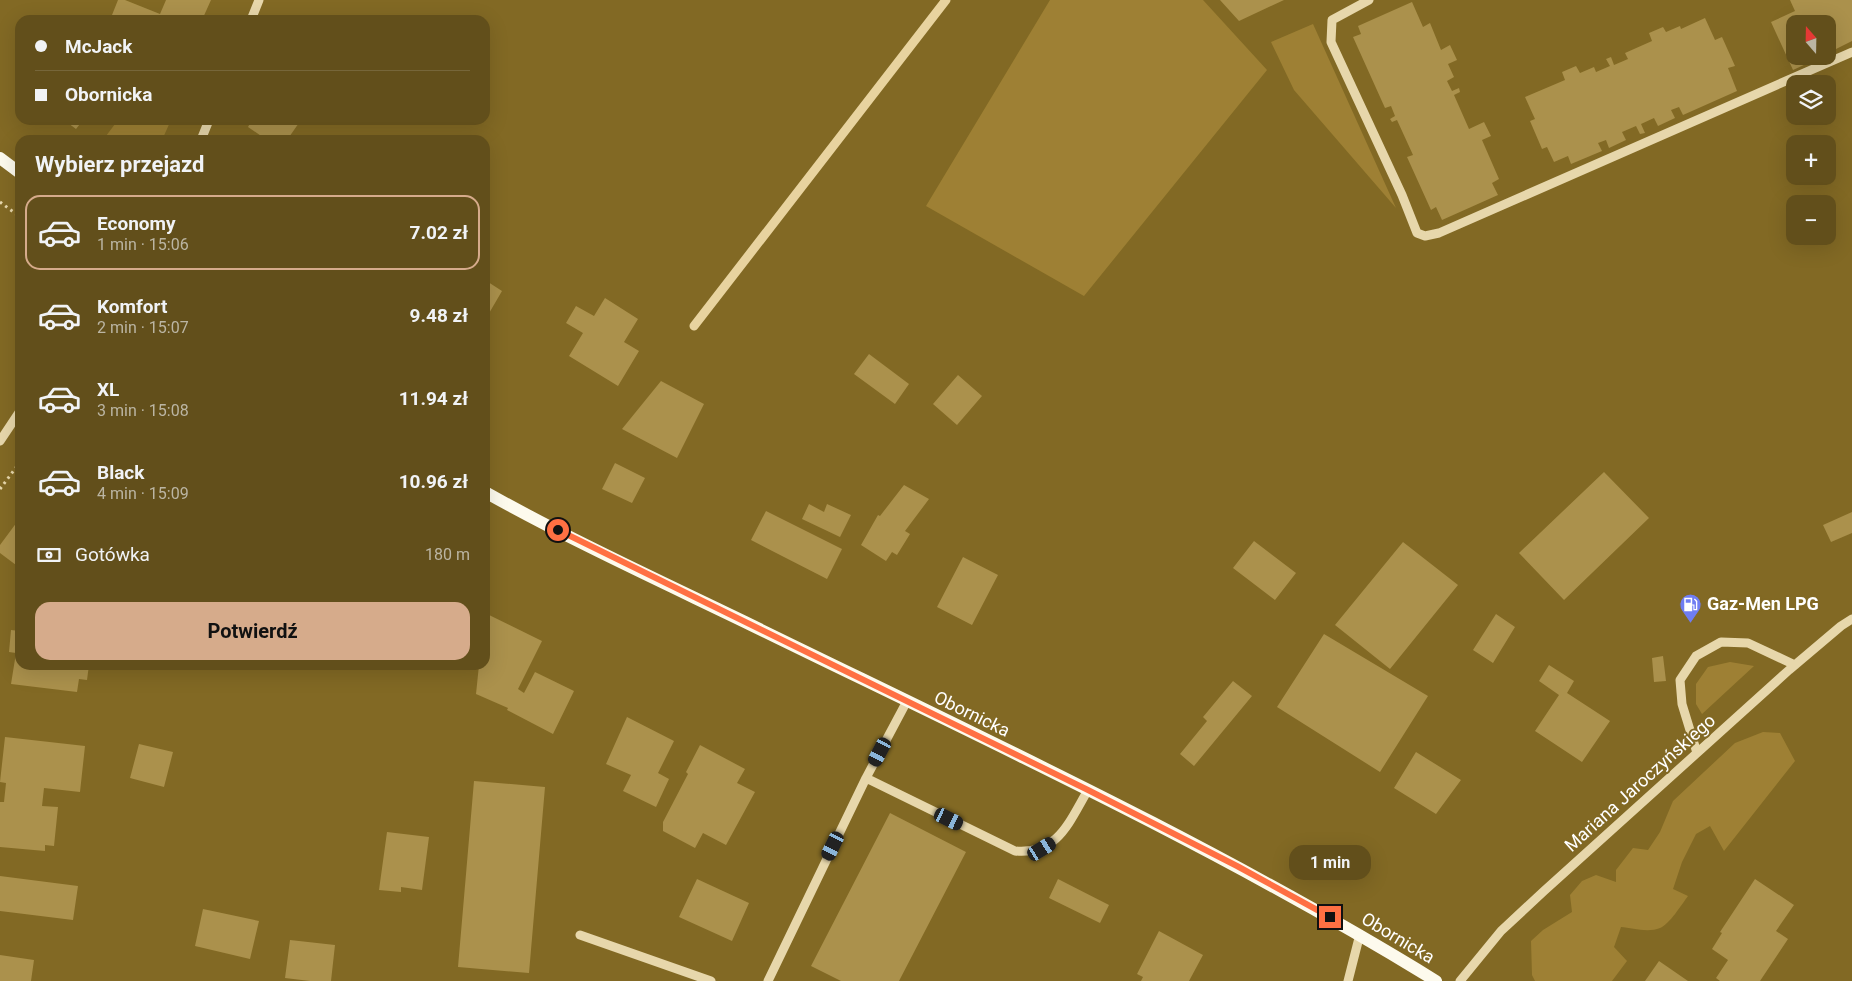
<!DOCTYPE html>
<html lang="pl">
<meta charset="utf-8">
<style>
:root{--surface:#624f1b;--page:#6b5928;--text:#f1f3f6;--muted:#bbb5a3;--line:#76663a;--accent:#d6ab8b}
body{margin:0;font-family:Roboto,sans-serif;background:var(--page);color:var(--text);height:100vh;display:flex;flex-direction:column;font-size:19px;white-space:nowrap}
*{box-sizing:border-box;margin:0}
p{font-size:16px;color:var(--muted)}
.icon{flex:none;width:28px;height:28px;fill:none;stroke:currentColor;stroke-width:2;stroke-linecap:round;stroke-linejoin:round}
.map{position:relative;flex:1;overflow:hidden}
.side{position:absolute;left:15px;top:135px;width:475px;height:535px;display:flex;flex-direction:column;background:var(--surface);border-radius:15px;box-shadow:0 5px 20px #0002}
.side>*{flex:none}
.banner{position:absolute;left:15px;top:15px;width:475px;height:110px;border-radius:15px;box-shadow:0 5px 20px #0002;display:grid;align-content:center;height:110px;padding:0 20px;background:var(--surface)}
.needle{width:32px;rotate:340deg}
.tools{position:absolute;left:1786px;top:15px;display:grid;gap:10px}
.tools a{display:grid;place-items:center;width:50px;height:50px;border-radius:10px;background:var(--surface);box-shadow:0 5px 20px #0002;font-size:25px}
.end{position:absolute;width:22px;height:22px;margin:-11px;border:6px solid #ff7043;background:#111;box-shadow:0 0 0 2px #111}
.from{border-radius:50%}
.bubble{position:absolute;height:35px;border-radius:15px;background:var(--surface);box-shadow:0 5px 20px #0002;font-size:16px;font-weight:700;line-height:35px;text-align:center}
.car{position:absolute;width:15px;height:30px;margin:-15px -8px;border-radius:6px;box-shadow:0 0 4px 1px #0007;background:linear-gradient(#222 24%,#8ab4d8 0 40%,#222 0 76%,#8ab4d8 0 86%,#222 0)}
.banner b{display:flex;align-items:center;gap:18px;height:48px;font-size:19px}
.banner b+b{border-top:1px solid var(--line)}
.banner i{width:12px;height:12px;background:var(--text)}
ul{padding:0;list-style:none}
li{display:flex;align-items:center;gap:15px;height:75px;margin:0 10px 8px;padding:0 10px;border:2px solid transparent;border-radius:15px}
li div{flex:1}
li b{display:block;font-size:19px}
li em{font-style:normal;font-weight:700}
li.on{border-color:var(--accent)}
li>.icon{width:45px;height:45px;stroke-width:1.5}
h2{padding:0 20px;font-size:22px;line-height:60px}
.pay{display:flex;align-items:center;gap:12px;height:55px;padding:0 20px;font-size:19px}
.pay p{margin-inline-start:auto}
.action{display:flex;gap:10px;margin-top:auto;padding:10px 20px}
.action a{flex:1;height:58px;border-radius:15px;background:var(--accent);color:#111;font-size:20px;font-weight:700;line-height:58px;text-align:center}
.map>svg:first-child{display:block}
.green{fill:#9e8034}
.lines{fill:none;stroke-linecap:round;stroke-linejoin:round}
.stream{stroke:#e8d39f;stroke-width:9}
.building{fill:#ab914c}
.path{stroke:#e7d7ab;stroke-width:3;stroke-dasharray:2.5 4;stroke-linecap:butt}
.minor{stroke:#e7d7ab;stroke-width:9}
.major{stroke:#fdfaed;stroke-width:12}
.route{stroke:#ff7043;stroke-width:6}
.labels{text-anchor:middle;stroke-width:4;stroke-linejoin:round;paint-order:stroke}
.poi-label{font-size:18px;font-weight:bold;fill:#fff;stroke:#826924;text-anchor:start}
.street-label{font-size:18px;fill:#fff;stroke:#826924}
</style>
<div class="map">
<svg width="1852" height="981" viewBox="0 0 1852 981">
<rect width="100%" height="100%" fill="#826924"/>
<!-- green -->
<path class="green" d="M1050,0H1203L1267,70L1084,296L926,206Z
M1313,24L1396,208L1294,90L1271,42Z
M118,120H171L162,140H103Z
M1730,662L1754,666L1702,714L1696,704V684L1708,667Z
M1763,732L1780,733L1795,761L1724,851L1710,826L1696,834L1682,862L1673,889L1688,896C1682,904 1669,925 1660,928C1648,933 1632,928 1621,927L1614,947L1627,961L1612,981H1535L1532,975L1531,941L1543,930L1572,912L1570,895L1582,881L1596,875L1616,882V870L1633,848L1648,850L1660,832L1673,801L1735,743Z"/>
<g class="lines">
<!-- stream -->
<path class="stream" d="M694,326L946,0"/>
</g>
<!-- building -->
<path class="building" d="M118,0H125L160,14L166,0H211L202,20H110Z
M1220,0H1284L1239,21Z
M1790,0H1852V41L1836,49L1834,44L1828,47V24H1795V56H1808L1803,58L1806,64L1793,70L1771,22L1795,11Z
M1412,2L1423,27L1430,23L1441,50L1450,45L1457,60L1448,64L1454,77L1447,81L1452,91L1459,88L1460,92L1454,95L1469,129L1484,122L1491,136L1482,140L1499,179L1492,183L1498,195L1442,220L1436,207L1431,210L1407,157L1413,155L1397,120L1392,122L1390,119L1395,116L1391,106L1385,108L1353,37L1361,34L1358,26Z
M1705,18L1715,40L1722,37L1735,66L1728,68L1737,91L1683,115L1679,107L1671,110L1675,118L1658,126L1654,118L1641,124L1645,133L1640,134L1636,126L1622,132L1626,140L1609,148L1606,140L1598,143L1602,151L1571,164L1568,156L1554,162L1547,147L1542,149L1530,121L1535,119L1525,97L1565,80L1562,72L1576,66L1580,73L1594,67L1596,72L1610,66L1606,59L1611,57L1614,65L1628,59L1625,53L1652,41L1649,33L1663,27L1666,32L1680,26L1681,29Z
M64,120H83L76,129Z
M252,120H301L287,140H267L248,127Z
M485,280L502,291L488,315L485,313Z
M605,298L638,319L624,342L639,351L618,386L569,356L583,333L566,323L576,306L594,316Z
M869,354L909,384L895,404L854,374Z
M958,375L982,396L957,425L933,404Z
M661,381L704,404L677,458L622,429Z
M615,463L645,478L632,503L602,489Z
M1604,472L1649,518L1564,600L1519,553Z
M904,485L929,499L905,531L910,534L897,555L892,552L886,561L861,545L878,515L880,516Z
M809,504L824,512L827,504L851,515L840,537L802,519Z
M766,511L842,549L827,579L751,540Z
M1852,512V533L1831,542L1823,525Z
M20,518V568L0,553V545Z
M1254,541L1296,573L1275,600L1233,568Z
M1403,542L1458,585L1390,669L1335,625Z
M963,557L998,575L972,625L937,607Z
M485,613L542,641L518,689L524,693L535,672L574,691L553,734L507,710L508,708L476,694L479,665H485Z
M1496,614L1515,627L1493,663L1473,650Z
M11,630L20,631V665H89L87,680L79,679L77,692L11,684L16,653L9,652Z
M1324,634L1428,696L1380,772L1277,707Z
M1663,656L1666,681L1654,682L1652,658Z
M1549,665L1574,681L1567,693L1610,721L1582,762L1535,731L1559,695L1539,681Z
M1233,681L1252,696L1194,766L1180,754L1207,721L1203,717Z
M627,717L674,741L658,773L669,779L656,807L623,791L631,775L606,764Z
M5,737L85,746L80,792L44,788L42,806L58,807L54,846L45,845V851L0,847V802H4L6,783L0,782Z
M139,744L173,752L164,787L130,778Z
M700,745L745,769L737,783L755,792L726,845L703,833L695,848L663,831V822L688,774L686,772Z
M1416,752L1461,780L1436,814L1394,788Z
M474,781L545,787L529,973L458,967Z
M890,813L966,852L899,981H841L811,966Z
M387,832L429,837L422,890L401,887V892L379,890Z
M0,876L78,886L73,920L0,911Z
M697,879L749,903L732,941L679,917Z
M1058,879L1109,905L1100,923L1049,898Z
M1755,879L1794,905L1776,931L1788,939L1760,981H1720L1716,978L1728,960L1712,949L1722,933L1720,932Z
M203,909L259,921L250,959L195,946Z
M1159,931L1203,955L1189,981H1141L1143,977L1137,974Z
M290,940L335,945L331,981H310L285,978Z
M0,955L34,960L31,981H0Z
M1659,961L1688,981H1645Z"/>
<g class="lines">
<!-- path -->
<path class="path" d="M0,202L20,217
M0,489L20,462"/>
<!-- minor -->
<path class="minor" d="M1369,0L1332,20L1331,42L1402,195L1417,233L1425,236L1439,233L1852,52
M251,20L259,0
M201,140L209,120
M0,441L20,411
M1697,753L1682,704L1680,680L1696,656L1721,642L1748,643L1795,665
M866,778L1015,851C1058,855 1069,822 1088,790
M580,935L711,981
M768,981L866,778L907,701
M1348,981L1360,934
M1460,981L1501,931L1544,891L1789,670L1841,626L1852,619"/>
<!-- major -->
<path class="major" d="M0,158L20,173
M485,492C569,539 658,580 745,622C978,736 1215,845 1436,981"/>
</g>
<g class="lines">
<!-- route -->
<path class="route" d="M558,530L1088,790L1237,866L1330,917"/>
</g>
<!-- icons -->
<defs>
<symbol id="fuel-pin" viewBox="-11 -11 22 30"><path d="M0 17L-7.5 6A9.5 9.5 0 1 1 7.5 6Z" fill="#6f7df2" stroke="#826924"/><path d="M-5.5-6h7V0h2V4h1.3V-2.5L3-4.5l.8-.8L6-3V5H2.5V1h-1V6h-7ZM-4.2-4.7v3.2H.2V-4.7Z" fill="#fff"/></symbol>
</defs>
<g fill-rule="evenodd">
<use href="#fuel-pin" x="1678" y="592" width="25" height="34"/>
</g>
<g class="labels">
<!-- poi labels -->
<g class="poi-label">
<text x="1707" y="610">Gaz-Men LPG</text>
</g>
<!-- street labels -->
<g class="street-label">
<text transform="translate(972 714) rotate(26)" y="6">Obornicka</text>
<text transform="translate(1640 783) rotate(-42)" y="6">Mariana Jaroczyńskiego</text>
<text transform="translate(1398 938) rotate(31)" y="6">Obornicka</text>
</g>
</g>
</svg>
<div class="tools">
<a><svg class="needle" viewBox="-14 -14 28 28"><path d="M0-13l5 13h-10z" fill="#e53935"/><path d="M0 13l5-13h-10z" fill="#bbb5a3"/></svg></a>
<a><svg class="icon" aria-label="layers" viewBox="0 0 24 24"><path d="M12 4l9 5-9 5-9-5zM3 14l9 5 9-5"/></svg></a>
<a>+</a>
<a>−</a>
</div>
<i class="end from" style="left:558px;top:530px"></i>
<i class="end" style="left:1330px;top:917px"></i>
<div class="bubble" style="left:1289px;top:845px;width:82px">1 min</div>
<i class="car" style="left:880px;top:752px;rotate:208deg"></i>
<i class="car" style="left:949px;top:819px;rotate:116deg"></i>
<i class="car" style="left:833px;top:846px;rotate:206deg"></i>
<i class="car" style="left:1042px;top:849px;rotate:59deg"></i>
<div class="banner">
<b><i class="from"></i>McJack</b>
<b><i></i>Obornicka</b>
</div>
<section class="side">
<h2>Wybierz przejazd</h2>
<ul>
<li class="on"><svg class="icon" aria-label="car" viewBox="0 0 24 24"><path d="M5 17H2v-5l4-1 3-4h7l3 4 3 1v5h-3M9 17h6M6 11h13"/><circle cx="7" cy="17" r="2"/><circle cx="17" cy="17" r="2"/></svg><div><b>Economy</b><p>1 min · 15:06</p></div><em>7.02 zł</em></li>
<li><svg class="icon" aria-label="car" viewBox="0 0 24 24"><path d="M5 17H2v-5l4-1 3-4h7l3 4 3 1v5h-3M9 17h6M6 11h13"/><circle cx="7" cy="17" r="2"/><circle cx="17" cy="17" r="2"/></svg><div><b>Komfort</b><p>2 min · 15:07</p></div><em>9.48 zł</em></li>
<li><svg class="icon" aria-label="car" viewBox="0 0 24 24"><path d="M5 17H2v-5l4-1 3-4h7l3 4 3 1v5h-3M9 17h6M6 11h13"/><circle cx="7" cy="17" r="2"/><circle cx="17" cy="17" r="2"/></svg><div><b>XL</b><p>3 min · 15:08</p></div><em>11.94 zł</em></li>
<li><svg class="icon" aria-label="car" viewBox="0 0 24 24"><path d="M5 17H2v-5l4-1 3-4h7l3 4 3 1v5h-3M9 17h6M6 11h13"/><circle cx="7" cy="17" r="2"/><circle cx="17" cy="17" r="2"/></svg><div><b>Black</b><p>4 min · 15:09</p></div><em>10.96 zł</em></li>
</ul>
<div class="pay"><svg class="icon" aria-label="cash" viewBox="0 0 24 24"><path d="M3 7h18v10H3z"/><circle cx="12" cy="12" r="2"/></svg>Gotówka<p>180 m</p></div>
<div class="action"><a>Potwierdź</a></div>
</section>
</div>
